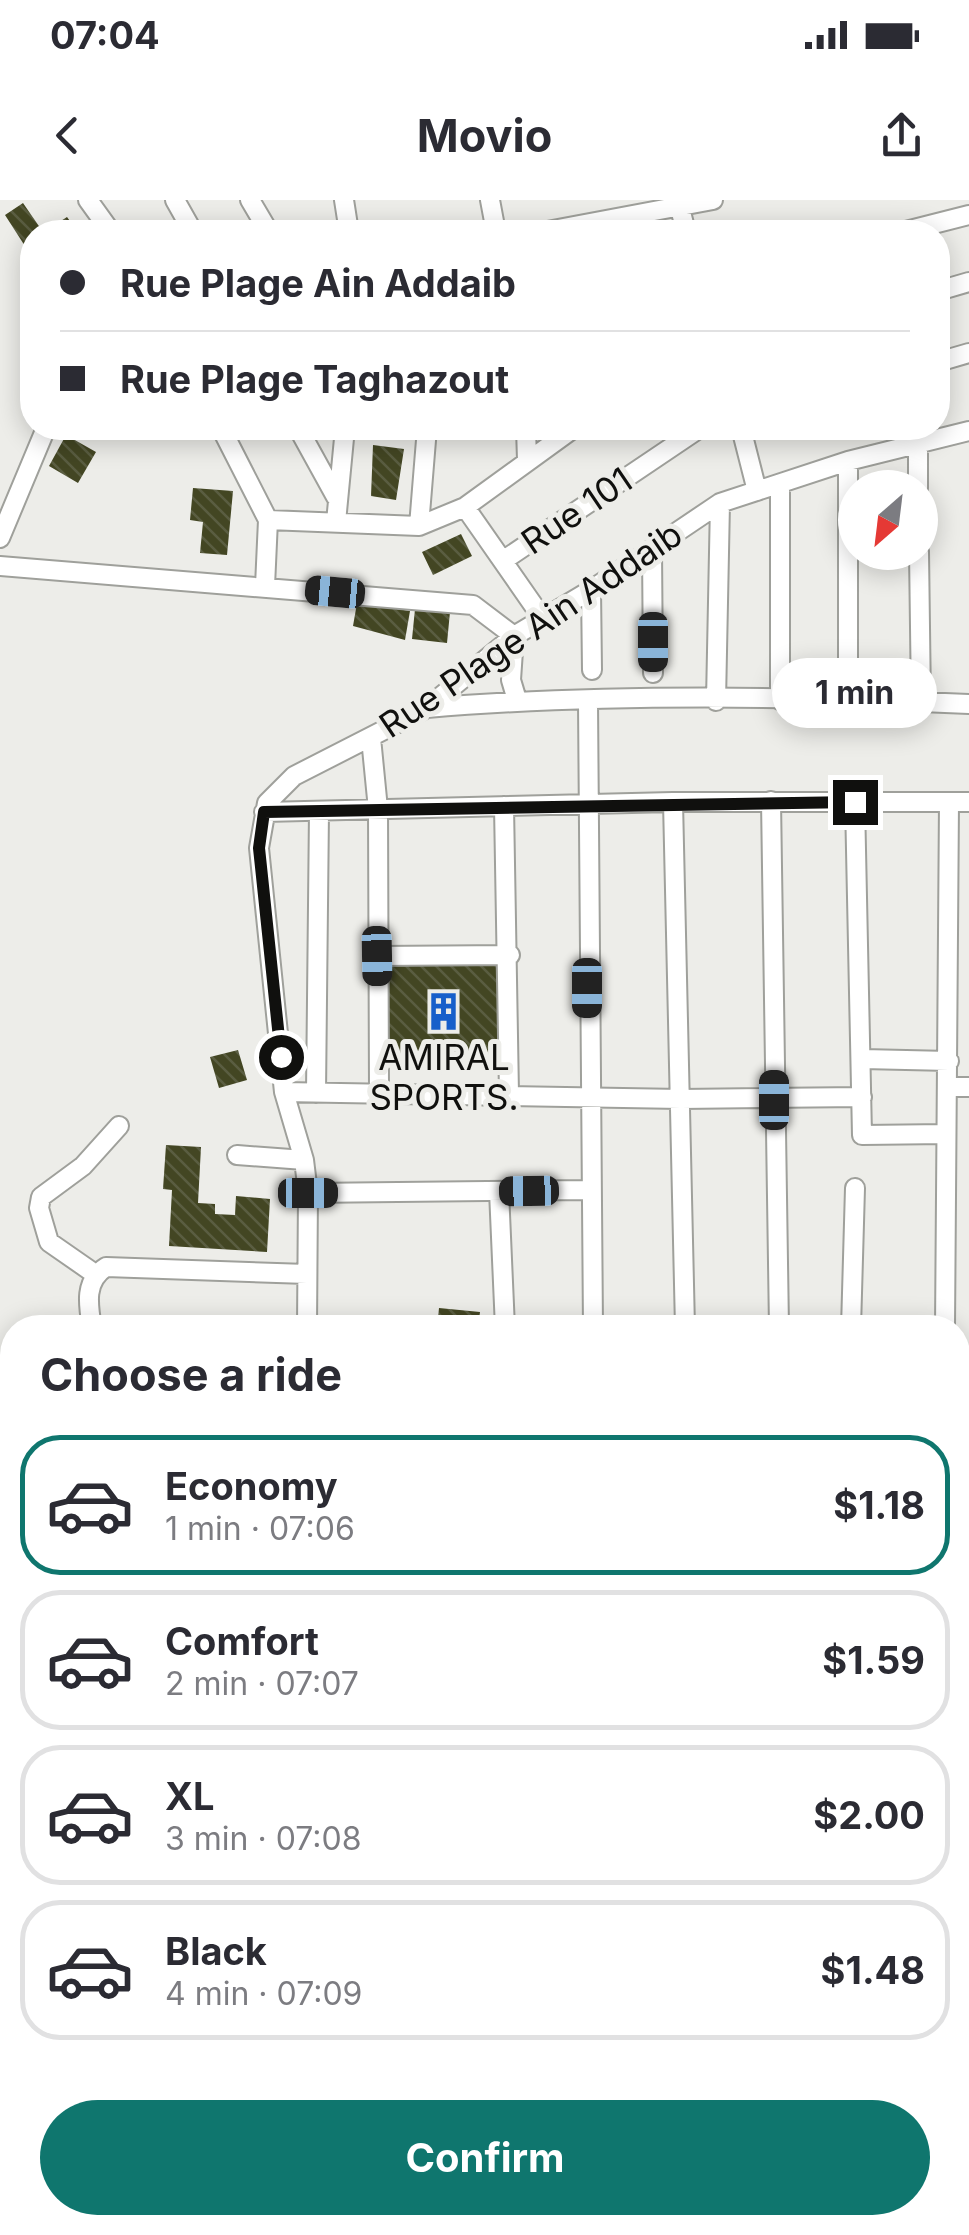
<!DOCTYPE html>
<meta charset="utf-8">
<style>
:root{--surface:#fff;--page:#f2f2f3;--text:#2b2b33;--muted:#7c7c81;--line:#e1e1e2;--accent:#0f766e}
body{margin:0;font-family:Inter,sans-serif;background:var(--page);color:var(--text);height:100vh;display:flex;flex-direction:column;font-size:38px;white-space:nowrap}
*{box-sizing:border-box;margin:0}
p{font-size:32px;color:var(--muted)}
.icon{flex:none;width:55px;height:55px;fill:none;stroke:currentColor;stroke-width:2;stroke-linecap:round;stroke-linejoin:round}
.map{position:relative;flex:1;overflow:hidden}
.side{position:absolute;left:0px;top:1115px;width:970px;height:920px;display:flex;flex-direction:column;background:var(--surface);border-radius:40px 40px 0 0;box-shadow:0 5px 25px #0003}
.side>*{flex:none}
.guide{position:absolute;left:20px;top:20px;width:930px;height:220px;border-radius:40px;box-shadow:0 5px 25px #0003;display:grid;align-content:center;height:220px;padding:0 40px;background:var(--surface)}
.needle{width:65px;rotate:208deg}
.tools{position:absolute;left:838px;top:270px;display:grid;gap:20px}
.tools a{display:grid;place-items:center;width:100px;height:100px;border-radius:50%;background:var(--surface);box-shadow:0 5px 25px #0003;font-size:50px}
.end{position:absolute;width:45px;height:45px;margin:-22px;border:12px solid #10100e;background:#fff;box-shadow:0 0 0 5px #fff}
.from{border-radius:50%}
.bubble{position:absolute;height:70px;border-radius:35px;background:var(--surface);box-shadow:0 5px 25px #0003;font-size:32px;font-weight:700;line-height:70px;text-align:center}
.car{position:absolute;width:30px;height:60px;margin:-30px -15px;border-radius:12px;box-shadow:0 0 8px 2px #0007;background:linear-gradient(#222 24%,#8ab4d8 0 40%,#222 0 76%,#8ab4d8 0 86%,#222 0)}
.guide b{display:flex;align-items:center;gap:35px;height:95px;font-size:38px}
.guide b+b{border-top:2px solid var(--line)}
.guide i{width:25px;height:25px;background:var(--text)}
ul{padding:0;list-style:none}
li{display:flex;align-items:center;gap:30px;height:140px;margin:0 20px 15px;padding:0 20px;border:5px solid var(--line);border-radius:40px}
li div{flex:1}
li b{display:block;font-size:38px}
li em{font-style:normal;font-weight:700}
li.current{border-color:var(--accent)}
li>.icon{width:90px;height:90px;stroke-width:1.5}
h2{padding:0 40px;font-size:45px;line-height:120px}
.cta{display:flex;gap:20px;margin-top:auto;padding:20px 40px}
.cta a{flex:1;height:115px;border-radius:60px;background:var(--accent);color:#fff;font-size:40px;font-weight:700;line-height:115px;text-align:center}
.status{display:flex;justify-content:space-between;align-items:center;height:70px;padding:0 50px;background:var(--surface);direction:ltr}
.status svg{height:28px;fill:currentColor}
header{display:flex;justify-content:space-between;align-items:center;height:130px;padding:0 40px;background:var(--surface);font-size:45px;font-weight:700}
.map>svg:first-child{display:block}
.grass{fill:url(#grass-dots)}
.forest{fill:url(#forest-crowns)}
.building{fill:url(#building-back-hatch)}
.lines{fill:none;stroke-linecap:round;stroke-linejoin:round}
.minor-casing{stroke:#9fa09b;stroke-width:22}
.primary-casing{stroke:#9fa09b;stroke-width:35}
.trunk-casing{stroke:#9fa09b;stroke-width:35}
.minor{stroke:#fff;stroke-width:18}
.primary{stroke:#fff;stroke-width:30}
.trunk{stroke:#fff;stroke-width:30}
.route{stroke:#10100e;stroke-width:12}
.labels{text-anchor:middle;stroke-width:10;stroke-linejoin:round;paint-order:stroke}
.street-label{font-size:35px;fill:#10100e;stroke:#edede9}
.poi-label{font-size:35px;fill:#10100e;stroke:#edede9}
</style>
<div class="status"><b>07:04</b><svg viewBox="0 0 49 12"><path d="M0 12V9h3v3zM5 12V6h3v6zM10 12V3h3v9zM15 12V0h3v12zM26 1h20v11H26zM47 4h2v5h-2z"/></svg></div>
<header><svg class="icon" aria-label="back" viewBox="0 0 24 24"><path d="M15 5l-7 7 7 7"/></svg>Movio<svg class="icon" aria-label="share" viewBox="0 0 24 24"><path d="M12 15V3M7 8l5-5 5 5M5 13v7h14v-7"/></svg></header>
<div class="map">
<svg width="969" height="2035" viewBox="0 0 969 2035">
<defs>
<pattern id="grass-dots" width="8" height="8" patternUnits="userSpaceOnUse" patternTransform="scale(2.5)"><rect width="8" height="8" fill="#d5d9b7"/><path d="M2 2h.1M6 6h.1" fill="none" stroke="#b6b99c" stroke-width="1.8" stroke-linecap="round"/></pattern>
<pattern id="forest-crowns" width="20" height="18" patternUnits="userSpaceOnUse" patternTransform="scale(2.5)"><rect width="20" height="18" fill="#abaf88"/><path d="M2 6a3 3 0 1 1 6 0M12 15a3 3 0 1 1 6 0" fill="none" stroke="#8a8d6e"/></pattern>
<pattern id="building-back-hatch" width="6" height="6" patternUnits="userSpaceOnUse" patternTransform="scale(2.5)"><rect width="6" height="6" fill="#434623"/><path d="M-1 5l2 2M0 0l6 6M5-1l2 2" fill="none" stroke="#5a5d41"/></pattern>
</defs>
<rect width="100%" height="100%" fill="#edede9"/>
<!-- grass -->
<path class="grass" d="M124,2022H446L449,2035H123Z"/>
<!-- forest -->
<path class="forest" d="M0,1612L12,1613V2022L124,2023L123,2035H0Z"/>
<!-- building -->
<path class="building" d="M23,3L43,32H32V57L5,15Z
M67,17L78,32H44Z
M66,235L96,252L78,283L49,266Z
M373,245L404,249L396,300L371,296Z
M193,288L233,291L227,355L200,353L203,322L190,320Z
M461,334L472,356L433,375L422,352Z
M357,403L410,411L405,440L353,426Z
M415,409L450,412L447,443L412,439Z
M385,761L504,762V860L384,859Z
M238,850L247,880L219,888L210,857Z
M166,945L201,947L198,1003L215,1004V1014L235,1015L236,996L270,999L267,1052L169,1046L172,990L163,989Z
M439,1108L480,1112L478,1128H437Z
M232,1120L275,1125V1128H231Z
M505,2022H575L577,2035H506Z"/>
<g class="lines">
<defs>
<path id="minor" d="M88,0L111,32
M175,0L193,32
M250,0L269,32
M344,0L349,32
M490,0L496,32
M678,0L686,32
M542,32L713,0
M902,32L969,15
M938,91L969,82
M938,162L969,153
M221,228L268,320L265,386
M298,228L336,297
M526,228L527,260
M741,228L757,291
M918,245V288
M465,307L543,419
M268,320L419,326L465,307L574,228
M336,322L345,228
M419,326L427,228
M0,338L46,228
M652,350L653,473
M919,352L921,502
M504,360L700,228
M0,366L473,405L514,436L511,480L517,500
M591,390L592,470
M780,500V284
M848,500V261
M716,501L720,303
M588,502L593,1128
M427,508C603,493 793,496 969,504
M371,538L378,609L379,891
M771,601L779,1128
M673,602L685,1128
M855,602L862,935L946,934
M504,606L509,894
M264,612L673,602H969
M377,756L510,755
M863,859L949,861
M947,887H969
M284,892L681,899L862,897
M316,893L319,611
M237,955L304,960
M499,991L505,1128
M308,993L588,990
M95,1074L49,1042L39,1008L41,997L83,966L119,926
M92,1128C88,1104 84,1081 106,1067L307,1074
M307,1128L308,993L304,960L284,892L259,648L267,603L294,576L427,508L514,436L591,390L720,303L848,261L969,231
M851,1128L855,988
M945,1128L949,602
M958,1175H969
M958,1322L969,1320
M958,1522L969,1534
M958,1670L969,1687
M958,1739L969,1730
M958,1819L969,1837
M958,1968L969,1986
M602,2022L605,2035
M694,2022L701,2035
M780,2022L788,2035
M893,2022L901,2035"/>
<path id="primary" d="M0,1583H12
M479,2022L480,2035"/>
<path id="trunk" d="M0,1315L12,1341
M0,1361L12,1387"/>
</defs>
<!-- minor casing -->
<use href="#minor" class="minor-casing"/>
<!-- primary casing -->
<use href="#primary" class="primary-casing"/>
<!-- trunk casing -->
<use href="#trunk" class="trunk-casing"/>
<!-- minor -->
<use href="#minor" class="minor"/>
<!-- primary -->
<use href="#primary" class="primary"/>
<!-- trunk -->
<use href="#trunk" class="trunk"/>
</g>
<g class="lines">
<!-- route -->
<path class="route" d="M281,857L259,648L264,612L855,602"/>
</g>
<!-- icons -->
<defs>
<symbol id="building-bare" viewBox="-9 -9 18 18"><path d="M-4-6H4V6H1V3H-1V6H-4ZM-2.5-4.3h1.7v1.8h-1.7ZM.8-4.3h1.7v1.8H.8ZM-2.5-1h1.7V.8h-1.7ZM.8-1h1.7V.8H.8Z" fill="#175fca" stroke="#edede9" stroke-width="2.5" paint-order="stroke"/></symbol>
</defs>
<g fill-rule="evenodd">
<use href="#building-bare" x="416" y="784" width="55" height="55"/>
</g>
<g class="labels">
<!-- street labels -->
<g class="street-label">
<text transform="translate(577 311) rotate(-34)" y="12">Rue 101</text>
<text transform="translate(531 430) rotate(-34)" y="12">Rue Plage Ain Addaib</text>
</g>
<!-- poi labels -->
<g class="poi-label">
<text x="444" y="870">AMIRAL<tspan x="444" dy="40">SPORTS.</tspan></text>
</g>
</g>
</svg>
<div class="tools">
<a><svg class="needle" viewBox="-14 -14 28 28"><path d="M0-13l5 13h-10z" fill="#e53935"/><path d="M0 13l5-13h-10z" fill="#7c7c81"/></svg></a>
</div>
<i class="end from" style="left:281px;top:857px"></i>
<i class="end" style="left:855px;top:602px"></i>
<div class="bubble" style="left:772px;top:458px;width:165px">1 min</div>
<i class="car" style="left:335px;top:392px;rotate:275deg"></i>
<i class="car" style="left:653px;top:442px;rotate:180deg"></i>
<i class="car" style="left:377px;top:756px;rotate:179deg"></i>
<i class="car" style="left:587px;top:788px;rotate:180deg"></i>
<i class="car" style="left:774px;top:900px;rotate:0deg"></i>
<i class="car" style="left:529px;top:991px;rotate:269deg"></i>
<i class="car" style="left:308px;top:993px;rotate:90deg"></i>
<div class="guide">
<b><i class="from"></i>Rue Plage Ain Addaib</b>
<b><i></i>Rue Plage Taghazout</b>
</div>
<section class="side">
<h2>Choose a ride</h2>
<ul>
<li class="current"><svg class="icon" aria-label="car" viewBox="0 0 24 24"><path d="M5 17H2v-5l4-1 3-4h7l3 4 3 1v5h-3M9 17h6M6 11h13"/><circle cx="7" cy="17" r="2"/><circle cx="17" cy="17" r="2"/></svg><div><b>Economy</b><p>1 min · 07:06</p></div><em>$1.18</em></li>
<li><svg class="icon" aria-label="car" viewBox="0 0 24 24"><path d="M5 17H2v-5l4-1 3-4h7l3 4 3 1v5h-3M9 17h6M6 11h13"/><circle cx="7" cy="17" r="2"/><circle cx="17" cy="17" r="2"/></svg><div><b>Comfort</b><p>2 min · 07:07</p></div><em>$1.59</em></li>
<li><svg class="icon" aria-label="car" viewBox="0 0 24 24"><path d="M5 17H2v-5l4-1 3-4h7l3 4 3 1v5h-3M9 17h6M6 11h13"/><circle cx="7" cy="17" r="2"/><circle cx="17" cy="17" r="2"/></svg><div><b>XL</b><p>3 min · 07:08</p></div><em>$2.00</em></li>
<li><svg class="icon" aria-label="car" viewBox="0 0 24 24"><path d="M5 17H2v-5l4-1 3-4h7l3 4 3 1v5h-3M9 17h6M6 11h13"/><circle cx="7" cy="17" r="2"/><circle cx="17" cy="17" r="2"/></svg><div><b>Black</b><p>4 min · 07:09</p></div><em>$1.48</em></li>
</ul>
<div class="cta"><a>Confirm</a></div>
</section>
</div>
